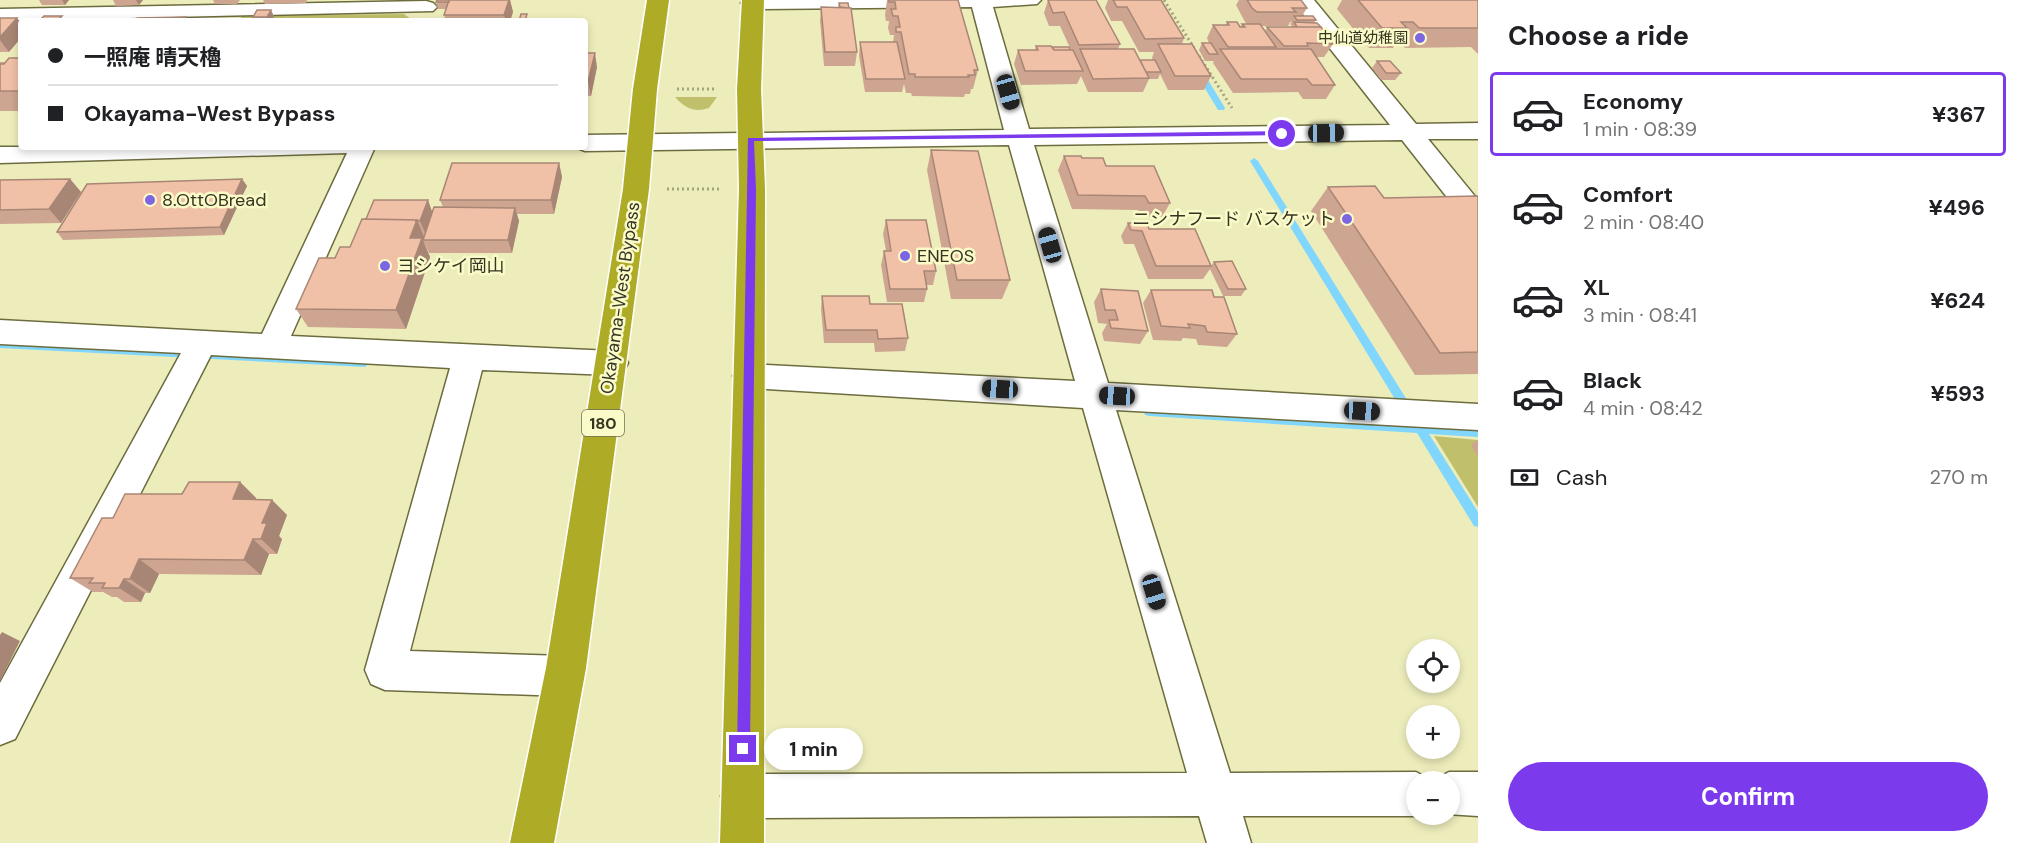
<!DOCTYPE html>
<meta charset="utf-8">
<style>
:root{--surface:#fff;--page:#f6f6f6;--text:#202124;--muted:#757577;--line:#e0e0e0;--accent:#7c3aed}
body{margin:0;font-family:"DM Sans","Noto Sans JP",sans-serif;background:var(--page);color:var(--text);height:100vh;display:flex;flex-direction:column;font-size:22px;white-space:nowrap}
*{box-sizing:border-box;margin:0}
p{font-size:20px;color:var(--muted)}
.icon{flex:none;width:33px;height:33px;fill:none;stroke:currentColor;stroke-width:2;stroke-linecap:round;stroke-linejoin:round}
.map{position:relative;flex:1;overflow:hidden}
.details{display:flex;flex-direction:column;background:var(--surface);width:540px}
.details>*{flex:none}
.guide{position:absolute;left:18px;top:18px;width:570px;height:132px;border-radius:6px;box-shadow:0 3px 9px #0003;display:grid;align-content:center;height:132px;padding:0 30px;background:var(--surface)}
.tools{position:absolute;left:1406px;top:639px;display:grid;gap:12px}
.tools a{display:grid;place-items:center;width:54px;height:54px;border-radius:50%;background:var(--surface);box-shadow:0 3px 9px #0003;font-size:30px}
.end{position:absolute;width:27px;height:27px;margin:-14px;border:8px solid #7c3aed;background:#fff;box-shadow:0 0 0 3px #fff}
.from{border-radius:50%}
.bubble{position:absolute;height:42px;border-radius:21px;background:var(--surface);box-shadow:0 3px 9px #0003;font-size:20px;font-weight:700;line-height:42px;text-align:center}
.car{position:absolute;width:18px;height:36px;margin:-18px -9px;border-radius:8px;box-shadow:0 0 4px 2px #0007;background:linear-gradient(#222 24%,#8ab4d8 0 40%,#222 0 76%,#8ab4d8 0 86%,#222 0)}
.guide b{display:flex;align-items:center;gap:21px;height:57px;font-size:22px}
.guide b+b{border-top:2px solid var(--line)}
.guide i{width:15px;height:15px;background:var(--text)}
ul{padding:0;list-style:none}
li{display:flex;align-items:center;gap:18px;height:84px;margin:0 12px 9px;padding:0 18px;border:3px solid transparent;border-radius:6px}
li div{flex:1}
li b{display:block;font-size:22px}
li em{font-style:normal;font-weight:700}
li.selected{border-color:var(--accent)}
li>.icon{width:54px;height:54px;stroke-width:1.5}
h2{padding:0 30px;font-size:27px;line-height:72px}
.pay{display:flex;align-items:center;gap:15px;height:66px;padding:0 30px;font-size:22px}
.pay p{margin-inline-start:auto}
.action{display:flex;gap:12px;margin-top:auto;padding:12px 30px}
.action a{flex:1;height:69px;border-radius:36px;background:var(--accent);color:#fff;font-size:24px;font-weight:700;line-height:69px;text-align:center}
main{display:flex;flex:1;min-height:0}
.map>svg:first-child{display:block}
.green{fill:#c0c06c}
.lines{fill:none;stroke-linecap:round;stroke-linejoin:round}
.stream{fill:#80d6fc;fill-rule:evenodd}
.minor-casing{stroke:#6c6c3f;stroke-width:3}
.highway-casing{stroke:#fff;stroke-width:3}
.path{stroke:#a3a37e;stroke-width:3;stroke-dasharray:2 3;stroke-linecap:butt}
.minor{fill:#fff;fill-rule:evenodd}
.highway{fill:#aeab27;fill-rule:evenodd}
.wall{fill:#cea590;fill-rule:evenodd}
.shaded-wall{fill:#a88675}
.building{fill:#f0c0a7;stroke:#a88675;stroke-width:1.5}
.route{fill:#7c3aed}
.poi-dot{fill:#7d66e1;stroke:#fafbc9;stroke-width:2}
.labels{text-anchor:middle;stroke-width:5;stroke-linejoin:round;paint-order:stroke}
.far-poi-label{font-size:15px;fill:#353522;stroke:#fafbc9;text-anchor:end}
.shield{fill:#fafbc9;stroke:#707054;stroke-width:1.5}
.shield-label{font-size:16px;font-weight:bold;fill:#353522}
.poi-label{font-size:18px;fill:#353522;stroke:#fafbc9;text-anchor:start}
.street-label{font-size:18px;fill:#353522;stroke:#fafbc9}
</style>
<main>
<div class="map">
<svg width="1478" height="843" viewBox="0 0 1478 843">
<rect width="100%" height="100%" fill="#ededbc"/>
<!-- green -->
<path class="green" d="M404,14L411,19L410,21H239L242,16Z
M675,97H717L709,108C694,113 685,108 675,97Z
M1434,436L1478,440V507Z"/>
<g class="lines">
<!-- stream -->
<path class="stream" d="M1196,70H1202L1225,108L1224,110H1218L1195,72Z
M1254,158L1258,161L1412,408L1413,411L1412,414H1404L1250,161Z
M0,340L365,359L370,363L365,367L0,348Z
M1149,408L1413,425L1418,422L1423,425L1478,429V437L1429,434L1478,512V527L1474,526L1417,433L1149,416L1145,415L1144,412L1145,409Z"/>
<defs>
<path id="minor" d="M744,0H1041L1037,4L993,7L1029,129L1390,125L1292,0H1314L1416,124L1478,123V139H1428L1478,200V227L1468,224L1402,140L1034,145L1108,383L1478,404V430L1116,410L1230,773L1416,772L1432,781L1449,772H1478V816L1446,814H1449V782H1416V814H1419L1416,816H1243L1251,843H1207L1199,816L743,818L728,811L721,796L728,781L743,774L1187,773L1083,408L749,388L738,385L733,376L738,367L749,364L1075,381L1009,145L585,151L575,147H585V135L1004,130L972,7L752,9L745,7L741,3Z
M426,1L433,3L437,7L433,11L0,21V9Z
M0,147H375L291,336L612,351L623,354L628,363L623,372L612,375L482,370L410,651L564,656L578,662L584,676L578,690L564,696L385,690L371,684L365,670L450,368L211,355L15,739L0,745V683L181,353L0,344V320L262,334L347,153L0,163Z"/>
<path id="highway" d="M647,0H669L657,89L649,189L586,668L554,843H510L546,668L623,189L633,89Z
M742,0H764L761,89L765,189L764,843H720L739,189L737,89Z"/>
</defs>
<!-- minor casing -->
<use href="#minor" class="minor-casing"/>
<!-- highway casing -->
<use href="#highway" class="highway-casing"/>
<!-- path -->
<path class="path" d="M1164,0L1194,48
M1199,56L1232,108
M677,89H717
M667,189H722"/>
<!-- minor -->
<use href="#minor" class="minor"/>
<!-- highway -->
<use href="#highway" class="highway"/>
</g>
<!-- wall -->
<path class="wall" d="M39,0H69L65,5H42Z
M113,0H143L139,5L116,6Z
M213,0H240L237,4H215Z
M263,0H307L306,3L265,4Z
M437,0H510L513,12L510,21H446L444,15L446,9H438L436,2Z
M887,0H958L978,70L973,89H971L970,94H965L964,97L912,96L911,93H906L904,84L902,92H865L859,56L860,42H893L894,35H890L888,28L889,21H886L885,15Z
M1048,0L1120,44L1118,49L1140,60H1153L1152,58L1154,52H1139L1122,21H1111L1105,8L1108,0H1161L1184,38L1182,44L1211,76L1204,90H1168L1160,74L1158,79H1149L1143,92H1088L1081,76L1077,84L1021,85L1014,64L1018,50H1035L1036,46L1071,50L1060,26H1049L1044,13Z
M1239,0H1301L1307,8L1302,16L1316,20L1314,23L1333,44L1324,57H1317L1335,85L1326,99H1303L1298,92L1233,93L1213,63L1217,55L1214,61H1205L1199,50L1202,43H1209L1207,38L1213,25H1226L1227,22L1240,27L1242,24H1247L1245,22L1236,5ZM1290,22H1292L1290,24L1292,26L1291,27H1267L1265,31L1261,26H1288Z
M1342,0H1478V54L1471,47L1405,48L1399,41H1398L1393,48H1369L1337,9Z
M839,3L857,52L855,66H824L820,21L821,7H838Z
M271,10L274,17L272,21H255L253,17Z
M0,18L9,52H0Z
M585,53L597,67L591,96H585Z
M21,58V111H0V62H5Z
M1377,61L1401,73L1395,80H1381L1372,68Z
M931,150L1010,280L1002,299H951L927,170Z
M1064,156L1082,158L1106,166L1170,203L1162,217H1141L1138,210L1072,209L1058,170Z
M559,163L562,177L554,214H517L519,221L512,253H429L424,242L430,257L406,329L308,327L296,309L335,258L350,247L366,219L432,212L443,207L440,200Z
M70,179L81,192L61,223L0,224V180Z
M242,179L247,186L224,235L63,240L57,232Z
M1328,187L1384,198L1478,196V374L1415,375L1311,211Z
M886,220L936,271L933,285H926L927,289L924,302H887L881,265L884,251H886L883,234Z
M1128,223L1149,229L1211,266L1214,262L1246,289L1241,296H1223L1210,269L1203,279H1148L1134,244H1124L1121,236Z
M1101,289L1148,331L1140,344L1104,341L1102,333L1107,324L1098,323L1094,302Z
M1151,290L1214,297L1237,334L1227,347L1198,345L1196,339L1183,338L1181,341L1153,340L1143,303Z
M822,296L870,304L908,338L905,351L875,352L874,343H824L821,309Z
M1478,440V457L1471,445Z
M240,482L256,498V499L272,500L287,515L279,536L282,539L277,554H269L261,575L159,574L150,593H145L141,602H124L117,597H112L103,592H93L70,578L182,494Z"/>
<!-- shaded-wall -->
<path class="shaded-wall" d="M62,0H69L65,5Z
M136,0H143L139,5Z
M509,0H510L513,12L510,21H506L504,15Z
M271,10L274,17L272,21H269L267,17Z
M17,18L21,23V38L9,52L0,40V37Z
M595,53L597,67L591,96L588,82Z
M559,163L562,177L554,214L551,200Z
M70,179L81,192L61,223L49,209Z
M242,179L247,186L224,235L220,227Z
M428,200L433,214L426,235L420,221Z
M515,208L519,221L512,253L508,240Z
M417,220L425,239L423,240L424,243L430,257L406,329L396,310L410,238Z
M240,482L256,498L249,515L233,499Z
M272,500L287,515L279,536L282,539L277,554L261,539L262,523Z
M253,539L269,554L261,575L244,560Z
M139,559L159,574L150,593L130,579Z
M124,579L145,593L141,602L119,588Z
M2,632L20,641L0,681V635Z"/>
<!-- building -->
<path class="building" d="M437,0H449V2H436Z
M449,0H509L504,15H444Z
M889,0H958L978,70H974L975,75H968L969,77H915V74H909L901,32H896V27H900L898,16H893L891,9H896L895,2H889Z
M1048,0H1096L1120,44L1079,45L1064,12L1053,13Z
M1113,0H1161L1184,38L1145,39L1127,7H1117Z
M1247,0H1301L1307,8H1292L1296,12H1257L1252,8Z
M1358,0H1478V28H1419L1413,22H1401L1407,28H1382Z
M839,3H848L849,8L840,7Z
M821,7L851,8L857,52H825Z
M257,10H271L267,17H253Z
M521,14H527L525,21H519Z
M44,16H62L59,19H93L91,21H39Z
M1294,16H1313L1316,20H1297Z
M186,17L184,20H209L208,21H135L137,18Z
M0,18H17L0,37Z
M1227,22H1237L1240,27H1245L1242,24H1260L1276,47H1228L1213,25H1229Z
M1294,22L1317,23L1321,27H1297Z
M1267,27H1321L1333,44L1307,43L1308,46H1284Z
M860,42H897L905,79H866Z
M1202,43H1211L1218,54H1209Z
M1158,44H1192L1211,76H1175Z
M1036,46H1051L1054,50H1073L1083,71H1025L1018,50H1038Z
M1052,47H1069L1070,50H1054Z
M1080,49H1134L1149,78L1093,79Z
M1220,49H1311L1335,85H1312L1307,79H1241Z
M585,53H595L588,82H585Z
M9,58H21V91H0V64H4Z
M1140,60H1155L1161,72H1146Z
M1377,61H1390L1401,73H1386Z
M931,150L978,151L1010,280H957Z
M1064,156H1081L1082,158H1103L1106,166H1154L1170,203H1149L1145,196L1078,195Z
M452,163H559L551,200H440Z
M70,179L49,209L0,210V180Z
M242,179L220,227L57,232L87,184Z
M1375,186L1384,198L1478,196V352L1440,353L1328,187Z
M374,200H428L420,221H416L417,220L366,219Z
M434,207L515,208L508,240H423Z
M362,219L417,220L410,238H422L396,310L296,309L319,258H335L340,247H350Z
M886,220H926L936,271H924L927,289H890L884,251H891Z
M1128,223H1147L1149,229H1195L1211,266H1156L1142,231L1131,230Z
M1232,261L1246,289H1228L1214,262Z
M1101,289L1138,291L1148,331L1111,328L1109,320H1118L1115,310H1105Z
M1151,290H1212L1214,297H1224L1237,334L1207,332L1205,326L1188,324L1190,328L1161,326Z
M822,296H869L870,304H902L908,338L878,339L877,330H826Z
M189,482H240L233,499L272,500L262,523H267L261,539H253L244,560L139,559L130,579H124L119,588H102L105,583H89L93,578H70L102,518H113L125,494H182Z"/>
<!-- route -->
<path class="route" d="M1282,131L1285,135L754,141L756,189L750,749L748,754L743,756L739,754L737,749L748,138Z"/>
<!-- markers -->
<g class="poi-dot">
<circle cx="1420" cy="38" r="6"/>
<circle cx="150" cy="200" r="6"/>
<circle cx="1347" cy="219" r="6"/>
<circle cx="905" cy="256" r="6"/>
<circle cx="385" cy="266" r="6"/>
</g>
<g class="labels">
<!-- far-poi labels -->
<g class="far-poi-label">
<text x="1408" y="43">中仙道幼稚園</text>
</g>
<!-- shield labels -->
<rect class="shield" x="582" y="410" width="42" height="26" rx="4.5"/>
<g class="shield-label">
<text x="603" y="429">180</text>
</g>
<!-- poi labels -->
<g class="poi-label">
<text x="162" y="206">8.OttOBread</text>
<text x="1335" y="225" text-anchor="end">ニシナフード バスケット</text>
<text x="917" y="262">ENEOS</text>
<text x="397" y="272">ヨシケイ岡山</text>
</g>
<!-- street labels -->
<g class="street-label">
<text transform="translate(620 298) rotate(-82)" y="6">Okayama-West Bypass</text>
</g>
</g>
</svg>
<div class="tools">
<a><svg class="icon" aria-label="locate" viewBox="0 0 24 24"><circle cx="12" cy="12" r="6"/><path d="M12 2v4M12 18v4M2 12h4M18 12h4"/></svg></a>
<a>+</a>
<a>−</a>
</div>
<i class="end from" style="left:1282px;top:134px"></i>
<i class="end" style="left:743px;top:749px"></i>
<div class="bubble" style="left:764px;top:728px;width:99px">1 min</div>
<i class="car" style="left:1008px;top:92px;rotate:164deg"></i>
<i class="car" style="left:1326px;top:133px;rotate:89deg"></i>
<i class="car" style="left:1050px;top:245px;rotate:344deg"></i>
<i class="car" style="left:1000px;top:389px;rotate:273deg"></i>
<i class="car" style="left:1117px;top:396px;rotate:273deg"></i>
<i class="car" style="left:1362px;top:411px;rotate:93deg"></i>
<i class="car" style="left:1154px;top:592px;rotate:163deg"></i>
<div class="guide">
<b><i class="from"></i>一照庵 晴天櫓</b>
<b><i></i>Okayama-West Bypass</b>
</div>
</div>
<section class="details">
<h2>Choose a ride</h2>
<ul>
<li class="selected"><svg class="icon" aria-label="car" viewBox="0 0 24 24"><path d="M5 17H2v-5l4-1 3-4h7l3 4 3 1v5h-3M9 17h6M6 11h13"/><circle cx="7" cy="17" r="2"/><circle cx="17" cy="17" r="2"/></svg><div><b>Economy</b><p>1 min · 08:39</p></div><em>¥367</em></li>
<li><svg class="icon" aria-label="car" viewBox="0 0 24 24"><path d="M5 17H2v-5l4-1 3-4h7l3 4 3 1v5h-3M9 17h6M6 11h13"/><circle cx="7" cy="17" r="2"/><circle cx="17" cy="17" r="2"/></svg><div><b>Comfort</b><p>2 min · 08:40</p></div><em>¥496</em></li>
<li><svg class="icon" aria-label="car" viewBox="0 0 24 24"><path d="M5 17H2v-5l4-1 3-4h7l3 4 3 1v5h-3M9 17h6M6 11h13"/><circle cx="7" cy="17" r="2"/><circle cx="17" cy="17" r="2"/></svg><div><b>XL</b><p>3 min · 08:41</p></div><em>¥624</em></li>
<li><svg class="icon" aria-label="car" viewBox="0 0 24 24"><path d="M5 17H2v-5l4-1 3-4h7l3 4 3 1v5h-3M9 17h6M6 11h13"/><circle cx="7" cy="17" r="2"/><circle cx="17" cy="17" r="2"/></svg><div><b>Black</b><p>4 min · 08:42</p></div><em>¥593</em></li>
</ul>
<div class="pay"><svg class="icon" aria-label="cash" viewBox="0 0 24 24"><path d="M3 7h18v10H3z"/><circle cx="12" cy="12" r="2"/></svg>Cash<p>270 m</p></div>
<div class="action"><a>Confirm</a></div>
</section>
</main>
